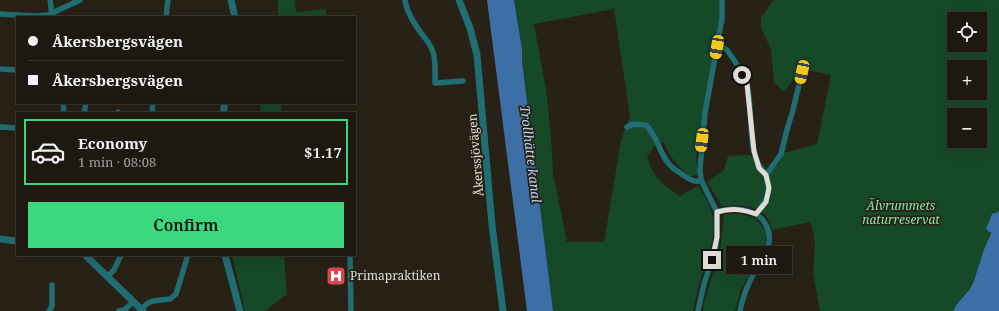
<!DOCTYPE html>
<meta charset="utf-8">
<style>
:root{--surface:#1e1910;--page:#262219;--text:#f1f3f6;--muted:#a1a09f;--line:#3c3830;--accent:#3bd77f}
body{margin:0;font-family:"Noto Serif",serif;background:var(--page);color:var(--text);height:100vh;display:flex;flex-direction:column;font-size:15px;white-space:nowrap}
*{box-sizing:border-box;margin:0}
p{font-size:13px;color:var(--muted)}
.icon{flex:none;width:22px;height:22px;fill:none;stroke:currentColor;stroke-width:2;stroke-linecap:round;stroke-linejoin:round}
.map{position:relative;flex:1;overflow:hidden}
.panel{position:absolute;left:16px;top:112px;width:340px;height:144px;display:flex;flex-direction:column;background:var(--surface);border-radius:0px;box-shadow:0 4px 16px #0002,0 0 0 1px var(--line)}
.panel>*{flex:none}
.top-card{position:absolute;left:16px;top:16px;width:340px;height:88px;border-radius:0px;box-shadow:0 4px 16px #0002,0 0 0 1px var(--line);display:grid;align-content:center;height:88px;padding:0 12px;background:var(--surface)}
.fabs{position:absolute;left:947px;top:12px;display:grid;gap:8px}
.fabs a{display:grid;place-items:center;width:40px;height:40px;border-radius:0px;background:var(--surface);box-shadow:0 4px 16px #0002,0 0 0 1px var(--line);font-size:20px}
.end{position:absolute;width:18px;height:18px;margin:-9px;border:5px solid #e0dbd4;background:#111;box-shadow:0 0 0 2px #111}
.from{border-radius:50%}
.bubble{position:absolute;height:28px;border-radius:0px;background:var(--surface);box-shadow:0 4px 16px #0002,0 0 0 1px var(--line);font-size:13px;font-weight:600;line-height:28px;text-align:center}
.car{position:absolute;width:12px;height:24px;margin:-12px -6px;border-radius:5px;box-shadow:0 0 3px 1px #0007;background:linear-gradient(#f5c518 24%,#345 0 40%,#f5c518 0 76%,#345 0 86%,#f5c518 0)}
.top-card b{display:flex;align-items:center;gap:14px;height:38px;font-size:15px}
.top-card b+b{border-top:1px solid var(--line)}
.top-card i{width:10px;height:10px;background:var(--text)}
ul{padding:7px 0 0;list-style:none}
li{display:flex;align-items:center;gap:12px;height:66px;margin:0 8px 6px;padding:0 4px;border:2px solid transparent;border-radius:0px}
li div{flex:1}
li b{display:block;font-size:15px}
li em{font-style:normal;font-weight:600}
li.current{border-color:var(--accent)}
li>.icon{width:36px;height:36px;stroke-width:1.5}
.action{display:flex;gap:8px;margin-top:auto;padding:8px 12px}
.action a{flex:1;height:46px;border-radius:0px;background:var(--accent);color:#111;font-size:16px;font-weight:600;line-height:46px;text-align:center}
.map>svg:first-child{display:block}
.green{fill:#164928;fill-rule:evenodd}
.water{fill:#3b6fa5}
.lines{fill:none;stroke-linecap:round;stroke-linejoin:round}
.minor{stroke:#206d74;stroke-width:5.5}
.tertiary{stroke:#206d74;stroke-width:7}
.route{stroke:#e0dbd4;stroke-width:5}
.labels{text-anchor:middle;stroke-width:3.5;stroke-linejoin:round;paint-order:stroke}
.street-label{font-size:12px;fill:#e0dbd4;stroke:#282116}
.park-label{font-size:12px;font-style:italic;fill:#86e7a3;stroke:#282116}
.poi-label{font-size:12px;fill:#e0dbd4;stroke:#282116;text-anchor:start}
.water-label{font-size:13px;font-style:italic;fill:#b8d4f3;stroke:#282116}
</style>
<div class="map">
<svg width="999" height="311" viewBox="0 0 999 311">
<rect width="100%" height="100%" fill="#282116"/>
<!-- green -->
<path class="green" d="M278,0H295L296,12L326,9V17H278Z
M514,0H719L720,18L696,157L698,175L689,176C678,166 669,157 664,142L654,146L647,157C654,178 662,184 680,196L698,186C723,220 714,239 702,275C698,286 696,299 693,311H553L522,61V49ZM614,9L630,116L621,140L604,242H567L553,173L551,136L546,89L534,24Z
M774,0H999V211L983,252L974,281L970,289L957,304L953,311H820L813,273L815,246L813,230L810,222L772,230C767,205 743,204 722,206L707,182L724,170L728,156L750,155L763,165L770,172L779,163L784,153L817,144L831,75L801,69L784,92L774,82L771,50L761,27V17ZM954,19H980V45H954ZM954,67H980V93H954ZM954,115H980V141H954Z
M260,103H281V113H261Z
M724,214H741L755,218L766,231L765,249L741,289L735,311H703L704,302L720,252Z
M232,255H284L287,294L265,311H245Z"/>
<!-- water -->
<path class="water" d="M487,0H514L522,49V61L553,311H527Z
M999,211V311H953L957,304L970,289L974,281L983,252L991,233L986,229L992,214L998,212Z"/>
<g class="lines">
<!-- minor -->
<path class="minor" d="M50,0L52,15
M405,0C407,13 414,23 421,33C426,39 431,45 433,52C436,61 435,73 435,83L463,81
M0,14L34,16L48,15L80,0
M166,17L168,0
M717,47L724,48L727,50C734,60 744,73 747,85C754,112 745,154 766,175
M0,69L17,70
M63,103L64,113
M118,112V113
M84,113L86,103
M152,113L153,103
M0,127L17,128
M627,127L633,124L646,125C657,135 659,152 668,163C673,169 680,173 686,177C691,180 695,183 701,180
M717,212C730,208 740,208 753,213C759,215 763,219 766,225C777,247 758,263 750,281C745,291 742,301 740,311
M756,214C767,198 772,196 766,175L781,154L788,126L792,114L802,72
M350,255L351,311
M108,276L114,270L121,255
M141,309L148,303L153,301L170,299L176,294L188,255
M49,311L52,306V285
M119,311L124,310L133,302
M698,311L704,284L716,248L717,237V212L701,180L700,169L705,113L722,19V0"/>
<!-- tertiary -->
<path class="tertiary" d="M231,0L235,17
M459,0L470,28L477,55L492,225L503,311
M223,113L225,103
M0,239L17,241
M85,255L143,311
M225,255L240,311"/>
</g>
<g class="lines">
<!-- route -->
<path class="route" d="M712,260L717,237V212C731,208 742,209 756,214L766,202L769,188L766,175L759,168L754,151L748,94L747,83L742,75"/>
</g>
<!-- icons -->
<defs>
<symbol id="hospital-square" viewBox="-11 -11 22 22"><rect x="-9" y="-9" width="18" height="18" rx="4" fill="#e0444e" stroke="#282116"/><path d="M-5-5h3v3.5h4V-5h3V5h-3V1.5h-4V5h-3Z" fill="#fff"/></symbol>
</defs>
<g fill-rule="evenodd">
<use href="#hospital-square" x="325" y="265" width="22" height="22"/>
</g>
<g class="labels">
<!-- street labels -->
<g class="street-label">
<text transform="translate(476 155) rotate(-95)" y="4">Åkerssjövägen</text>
</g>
<!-- park labels -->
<g class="park-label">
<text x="901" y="210">Älvrummets<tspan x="901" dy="14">naturreservat</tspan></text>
</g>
<!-- poi labels -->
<g class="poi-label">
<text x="350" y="280">Primapraktiken</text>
</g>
<!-- water labels -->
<g class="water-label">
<text transform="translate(531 154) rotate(83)" y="5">Trollhätte kanal</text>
</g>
</g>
</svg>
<div class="fabs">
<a><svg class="icon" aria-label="locate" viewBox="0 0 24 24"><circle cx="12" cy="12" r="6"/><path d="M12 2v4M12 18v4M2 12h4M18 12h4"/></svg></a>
<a>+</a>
<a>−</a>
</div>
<i class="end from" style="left:742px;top:75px"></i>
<i class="end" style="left:712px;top:260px"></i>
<div class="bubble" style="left:726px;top:246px;width:66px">1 min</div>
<i class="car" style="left:717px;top:47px;rotate:190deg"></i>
<i class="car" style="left:802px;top:72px;rotate:192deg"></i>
<i class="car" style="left:702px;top:140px;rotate:187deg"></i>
<div class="top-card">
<b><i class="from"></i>Åkersbergsvägen</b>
<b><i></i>Åkersbergsvägen</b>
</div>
<section class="panel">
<ul>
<li class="current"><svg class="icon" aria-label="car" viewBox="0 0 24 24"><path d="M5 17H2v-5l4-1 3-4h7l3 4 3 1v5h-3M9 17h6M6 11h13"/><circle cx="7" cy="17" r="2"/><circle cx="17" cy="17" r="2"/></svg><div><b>Economy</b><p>1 min · 08:08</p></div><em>$1.17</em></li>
</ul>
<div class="action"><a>Confirm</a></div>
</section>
</div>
